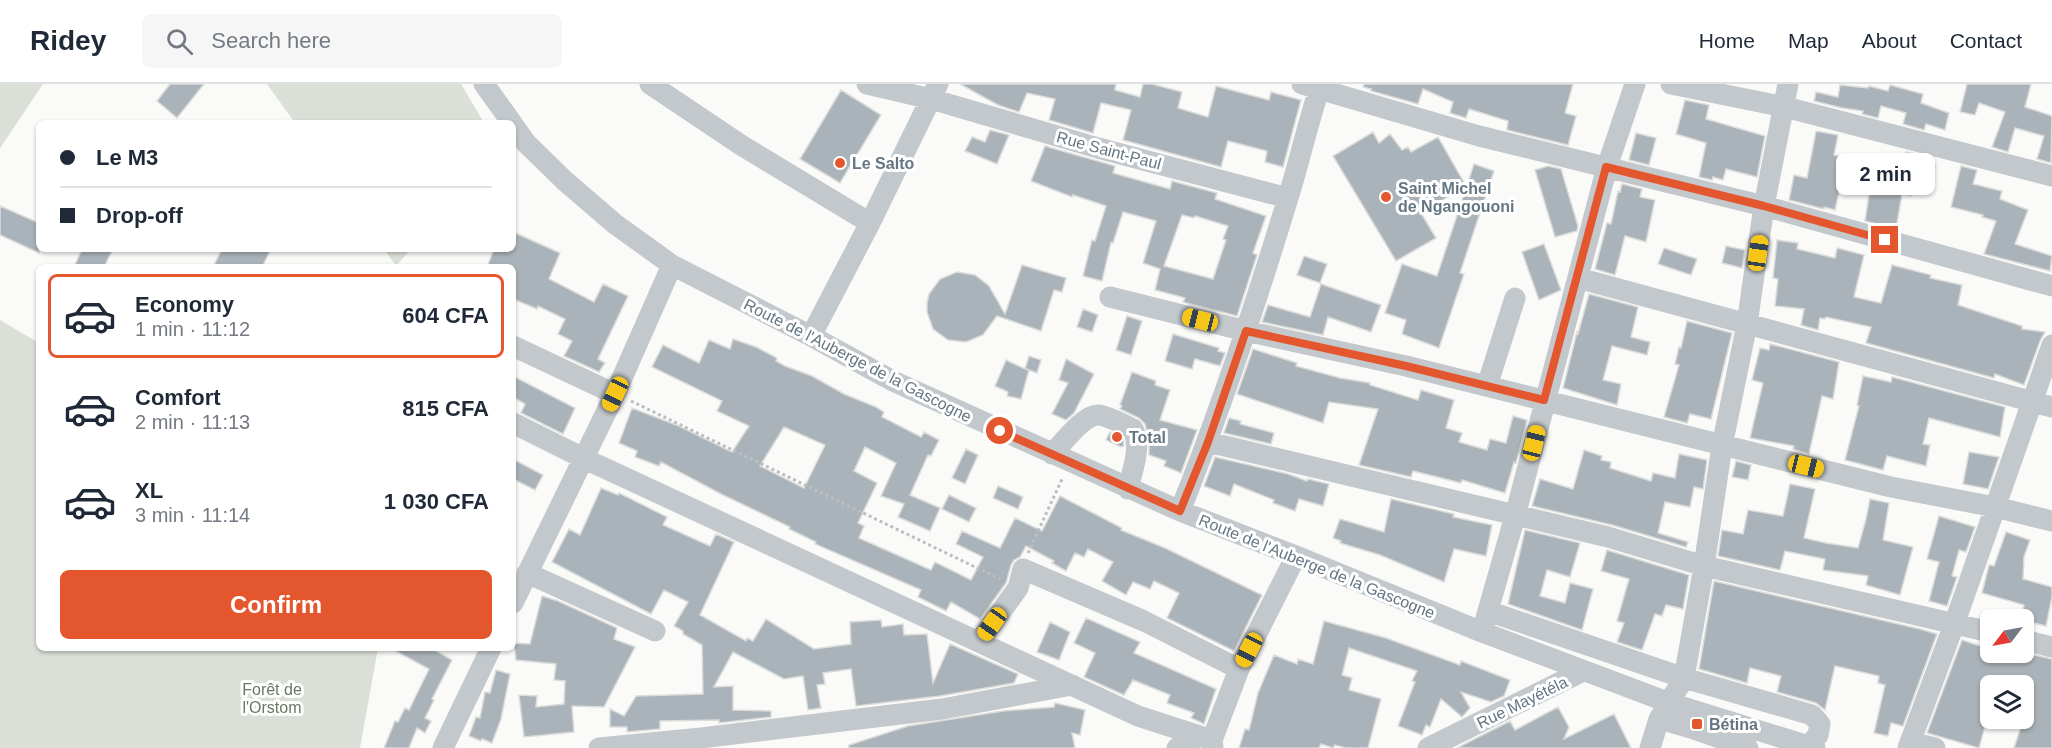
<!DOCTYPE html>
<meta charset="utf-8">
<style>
:root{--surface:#fff;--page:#f6f6f7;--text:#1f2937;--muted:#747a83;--line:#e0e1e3;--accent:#e4572e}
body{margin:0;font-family:Helvetica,sans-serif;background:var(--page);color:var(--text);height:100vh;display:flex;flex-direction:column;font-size:22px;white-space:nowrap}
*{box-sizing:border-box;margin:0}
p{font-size:20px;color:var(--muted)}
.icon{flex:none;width:33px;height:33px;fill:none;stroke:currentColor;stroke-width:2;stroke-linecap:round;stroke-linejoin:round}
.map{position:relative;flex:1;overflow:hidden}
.drawer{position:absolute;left:36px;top:180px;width:480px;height:387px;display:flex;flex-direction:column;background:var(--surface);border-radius:9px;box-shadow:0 2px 4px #0004}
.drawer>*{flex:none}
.banner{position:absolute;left:36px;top:36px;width:480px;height:132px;border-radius:9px;box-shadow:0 2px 4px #0004;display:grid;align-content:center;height:132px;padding:0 24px;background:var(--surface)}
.needle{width:39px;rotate:238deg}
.fabs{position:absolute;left:1980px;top:525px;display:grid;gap:12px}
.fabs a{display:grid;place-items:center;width:54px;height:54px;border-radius:9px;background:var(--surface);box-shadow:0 2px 4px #0004;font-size:30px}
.end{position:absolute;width:27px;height:27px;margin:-14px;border:8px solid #e4572e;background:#fff;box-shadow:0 0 0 3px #fff}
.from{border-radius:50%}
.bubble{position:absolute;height:42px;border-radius:9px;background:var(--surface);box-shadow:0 2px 4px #0004;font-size:20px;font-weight:700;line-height:42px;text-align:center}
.car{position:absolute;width:18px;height:36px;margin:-18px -9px;border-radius:8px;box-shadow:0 0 4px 2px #0007;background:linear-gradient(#f5c518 24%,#345 0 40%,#f5c518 0 76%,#345 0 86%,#f5c518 0)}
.banner b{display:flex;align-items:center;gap:21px;height:57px;font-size:22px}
.banner b+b{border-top:2px solid var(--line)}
.banner i{width:15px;height:15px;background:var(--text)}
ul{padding:10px 0 0;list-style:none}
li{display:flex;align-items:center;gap:18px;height:84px;margin:0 12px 9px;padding:0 12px;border:3px solid transparent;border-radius:9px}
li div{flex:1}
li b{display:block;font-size:22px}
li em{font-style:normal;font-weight:700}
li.current{border-color:var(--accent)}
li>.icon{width:54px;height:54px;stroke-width:1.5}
.action{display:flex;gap:12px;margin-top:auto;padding:12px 24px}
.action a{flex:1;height:69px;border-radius:9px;background:var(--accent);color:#fff;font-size:24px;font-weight:700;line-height:69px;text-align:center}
header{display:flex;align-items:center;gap:36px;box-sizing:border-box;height:84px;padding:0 30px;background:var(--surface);border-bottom:2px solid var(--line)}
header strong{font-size:28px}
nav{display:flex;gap:33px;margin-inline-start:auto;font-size:21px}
.search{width:420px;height:54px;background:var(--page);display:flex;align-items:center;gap:15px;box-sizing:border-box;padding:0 21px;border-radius:9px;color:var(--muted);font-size:22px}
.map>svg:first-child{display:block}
.green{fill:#dadfd7}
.building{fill:#aab3b9;stroke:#dcdcda;stroke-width:1.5;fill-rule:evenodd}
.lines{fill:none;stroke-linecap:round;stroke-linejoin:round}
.path{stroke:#bbbfc2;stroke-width:3;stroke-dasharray:3 3;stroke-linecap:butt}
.minor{stroke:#c3c8cc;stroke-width:21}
.route{stroke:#e4572e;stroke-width:8}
.poi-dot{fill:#e4572e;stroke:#fff;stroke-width:2}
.labels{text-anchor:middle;stroke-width:6;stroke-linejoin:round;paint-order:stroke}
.street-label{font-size:16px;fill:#657683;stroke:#fff}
.poi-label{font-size:16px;font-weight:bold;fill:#657683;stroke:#fff;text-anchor:start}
.park-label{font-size:16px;fill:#687a64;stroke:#fff}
</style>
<header>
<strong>Ridey</strong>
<div class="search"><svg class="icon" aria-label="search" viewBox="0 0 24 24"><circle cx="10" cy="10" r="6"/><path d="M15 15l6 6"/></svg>Search here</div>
<nav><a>Home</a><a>Map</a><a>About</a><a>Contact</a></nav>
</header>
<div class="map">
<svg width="2052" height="664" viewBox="0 0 2052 664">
<rect width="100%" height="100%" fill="#fafaf8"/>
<!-- green -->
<path class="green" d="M0,0H43L0,64Z
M267,0H461L484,39H295Z
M384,165H411L396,182Z
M0,236L39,259V564H378L360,664H0Z"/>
<!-- building -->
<path class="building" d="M170,0H204L177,34L157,17Z
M960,0H1116L1115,6L1140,13L1143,0H1152L1182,8L1178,24L1208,33L1216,2L1269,16L1271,8L1301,16L1283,83L1265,78L1267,67L1228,57L1221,83L1123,56L1131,26L1101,19L1093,49L1049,36L1055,15L1027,9L1019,28L998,21Z
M1364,0H1573L1565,29L1576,32L1568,61L1507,46L1508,37L1469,25L1466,34L1450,29L1453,18L1423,5L1418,20L1371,7V5L1363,3Z
M1967,0H2031L2025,23L2052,32L2051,79L2037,75L2044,52L2015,44L2008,68L1992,63L2005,28L1979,19L1975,31L1960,28Z
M1840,1L1868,4L1869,2L1888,7L1890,1L1923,10L1921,19L1949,29L1945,46L1926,40L1924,46L1903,40L1906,29L1881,22L1878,34L1862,30L1863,27L1842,24L1814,17L1816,8L1838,13Z
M841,6L881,31L840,99L800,75Z
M1685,16L1709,21L1706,35L1765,52L1757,93L1726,85L1723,96L1713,93L1712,96L1699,93L1706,59L1676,50Z
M990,46L1009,51L997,80L965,67L972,53L985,58Z
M1816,47L1838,51L1834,71L1901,88L1906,68L1921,71L1919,79L1935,83L1928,109L1912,105L1911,112L1902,110L1896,145L1865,137L1870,104L1842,96L1835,126L1824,123V125L1789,116L1794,91L1807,94Z
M1373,48L1379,59L1390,50L1402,66L1408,63L1411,68L1438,53L1466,102L1421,129L1436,154L1396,177L1333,72Z
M1636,49L1656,54L1649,81L1629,76Z
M1045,62L1115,82L1113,89L1170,105L1172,97L1217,109L1215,115L1266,132L1253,169L1257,171L1237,232L1183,218L1185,214L1155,206L1160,185L1143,179L1156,137L1123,128L1113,159L1111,158L1102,197L1083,192L1092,156L1095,157L1106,122L1073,111L1072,113L1031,97ZM1182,131L1194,134L1195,132L1228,142L1223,155L1226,156L1213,195L1164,182Z
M1474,80L1494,87L1460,189L1464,190L1439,264L1402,250L1406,236L1385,229L1402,180L1437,192Z
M1548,82L1561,85L1578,142L1577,147L1555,153L1535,86Z
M1961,82L1977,86L1973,100L2002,107L2000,115L2028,126L2015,160L2052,172L2050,187L1984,170L1996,137L1982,133L1983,131L1951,123Z
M1622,100L1642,105L1640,113L1655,116L1646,158L1625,152L1615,191L1595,185L1607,139L1611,140L1618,107L1620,108Z
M0,122L39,139V169L0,151Z
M513,148L560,169L549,195L594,218L603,200L628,212L598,275L605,279L599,288L564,272L572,257L558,250L565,235L538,222L537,225L513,215V183H487L494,165H513Z
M1777,156L1798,159L1797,165L1835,174L1837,164L1864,171L1854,213L1881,219L1892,181L1931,191L1930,194L1962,201L1958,221L2022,242V245L2045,248L2040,257L2024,301L1995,290L1994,294L1866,259L1871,243L1826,233L1825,235L1820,234L1818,246L1801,241L1804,225L1775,222L1778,195L1773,194Z
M1544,160L1561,206L1539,216L1522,168Z
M1726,162L1745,166L1742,184L1722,179Z
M1664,164L1697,175L1691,191L1658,180Z
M82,165H113L104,183H74Z
M222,165H271L262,183H213Z
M1304,172L1327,180L1320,199L1297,191Z
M1022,181L1066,194L1062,208L1054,206L1041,247L997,232L983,251L966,258L948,256L933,245L927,228V219L929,210L940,195L957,188L975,191L989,202L1005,230Z
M1321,200L1381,221L1371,248L1328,233L1323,251L1262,238L1268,221L1310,233Z
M1589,210L1638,223L1631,253L1650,258L1647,271L1612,262L1603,296L1621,300L1617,321L1563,304L1577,248L1578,250Z
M1083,225L1098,231L1092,248L1077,243Z
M1127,232L1142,237L1131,271L1116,266Z
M1687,237L1732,249L1711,335L1690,330L1687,339L1664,333L1679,281L1675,280L1679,263L1681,264Z
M1173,250L1219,264L1218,267L1225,269L1220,282L1195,275L1192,285L1165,277Z
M733,255L756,263L777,274L776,277L785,282L812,292L844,310L876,323L884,328L882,333L921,353L924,348L939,356L931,372L928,371L910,411L940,424L930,447L898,433L904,420L881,412L896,379L865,363L854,387L877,399L858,439L864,442L859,454L931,486L935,478L971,496L983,473L956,460L962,447L1000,464L1015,434L1042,447L1060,412L1122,444L1121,446L1165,464L1262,511L1234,567L1167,534L1179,509L1154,497L1150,505L1133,498L1126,511L1102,497L1113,478L1088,465L1084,473L1075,469L1066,487L1052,479L1054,477L1026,462L1020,473L1014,476L1011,481L1006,499L980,535L951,518L946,527L918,513L921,506L815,460L816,458L789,445L790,443L721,410L661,378L659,382L635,373L637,367L619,359L632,324L679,342L732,368L749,342L717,327L722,317L652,283L663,261L699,279L709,256L730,265ZM784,343L825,361L804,404L760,382Z
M1770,260L1839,278L1833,315L1822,312L1809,370L1793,365L1794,362L1750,354L1763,299L1752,296L1760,264L1769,266Z
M1253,265L1297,279L1296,282L1340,294L1370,299V301L1418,316L1421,306L1454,316L1446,344L1462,349L1459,358L1487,366L1490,355L1506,359L1513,332L1527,336L1516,379L1514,378L1505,409L1462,396L1461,399L1413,387L1411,393L1359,381L1378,325L1329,318L1323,339L1237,310Z
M1029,272L1041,276L1037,289L1026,285L1029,286L1021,315L1007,312L1008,308L995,302L1006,276L1025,285Z
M1066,275L1094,290L1074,329L1066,336L1052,330L1068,299L1059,296Z
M1132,288L1156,297L1155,301L1170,306L1160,336L1197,346L1181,389L1164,382L1166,377L1149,371V358L1145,340L1139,334L1120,325L1122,322L1120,321Z
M513,292L575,324L563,350L521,329L525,320L513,313Z
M1863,292L1891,298L1892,293L2005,323L2000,353L1929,334L1923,360L1930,361L1926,382L1887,372L1883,386L1845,376L1859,322L1857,321Z
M1229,334L1241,337L1240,340L1274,349L1271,360L1224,349Z
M1110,348L1123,354L1124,362L1121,363L1106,356Z
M966,365L978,371L965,400L952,394Z
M1584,366L1602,372L1601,376L1611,378L1610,384L1651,397L1653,389L1675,394L1679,370L1707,376L1703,405L1694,403L1690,423L1665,418L1658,449L1688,458L1686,463L1612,441L1532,422L1540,395L1573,405Z
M1969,368L1999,373L1988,405L1963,400Z
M1215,373L1288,390L1307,397L1308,395L1329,400L1323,422L1299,415L1295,427L1273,419L1274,416L1234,400L1230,412L1204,402Z
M513,375L543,391L535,406L513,395Z
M1736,377L1751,381L1748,396L1732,393Z
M1790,400L1815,405L1804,454L1826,459L1858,464L1866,435L1870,415L1889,419L1883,456L1913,463L1900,511L1866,501L1868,492L1823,486L1825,475L1785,467L1780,486L1718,472L1722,446L1743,450L1748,426L1783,432Z
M998,402L1023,413L1018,425L993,414Z
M601,404L618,411L619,409L667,433L663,441L710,462L716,450L734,458L700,531L746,557L747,554L753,557L766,535L814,565L851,560L850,538L881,536L882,543L903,540L904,551L927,550L933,599L950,560L1018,590L1014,599L940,612L856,622L851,585L823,589L825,600L817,601L821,624L808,626L803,592L784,595L733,568L714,603L733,602V626L771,627V633L719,639V636L660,637V645L627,648V643H610V625L624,632L636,612L703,610L702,561L683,550V547L674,542L688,518L664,506L651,530L552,478L569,445L580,451Z
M949,411L976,424L969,438L942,425Z
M1391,415L1454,430L1453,433L1492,441L1486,472L1454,465L1444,498L1380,471L1340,459L1341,457L1333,454L1340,435L1384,448Z
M1939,432L1975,443L1966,468L1959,466L1952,492L1957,493L1947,522L1929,517L1939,478L1927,475Z
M1525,446L1580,459L1570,493L1547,486L1540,512L1565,519L1570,499L1593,505L1582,546L1508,520Z
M2006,448L2030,456L2024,473L2023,495L2052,503V513L2046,542L2021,536L2024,521L1982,509L1989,481L1994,482Z
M1607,466L1689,491L1683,525L1666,521L1662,532L1655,530L1642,566L1617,558L1624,539L1617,537L1629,495L1601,487Z
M1714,497L1920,545L1937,550L1903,642L1891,639L1888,652L1874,649L1885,601L1878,599L1879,592L1835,582L1825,626L1816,619L1777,608L1781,592L1750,584L1747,599L1699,585Z
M542,512L558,517L617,544L614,555L635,563L604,623L572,622L574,648L524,653L519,611L537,612L536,623L564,620L565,597L554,596L556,580L516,576L514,559L530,560Z
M1086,534L1140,558L1134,569L1216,605L1204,640L1191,634L1194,629L1167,619L1170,611L1133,596L1124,611L1084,593L1095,569L1074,559Z
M1324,537L1386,554L1460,581L1461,577L1510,596L1504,612L1491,618L1461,608L1470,624L1462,633L1441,615L1430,643L1426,641L1422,651L1398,642L1415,598L1412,597L1417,587L1349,564L1342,591L1352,594L1349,606L1381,615L1368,664H1346L1335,661L1333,664L1321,660L1319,664H1239L1245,645L1249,646L1258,609L1274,571L1297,580L1298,575L1313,580Z
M1050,538L1070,548L1059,576L1037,568Z
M1962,556L1990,565V568H2021L2052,575V664H2014L2024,634V602H1990V624L1979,664L1927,649Z
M390,564H431L452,576L432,615L434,616L425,634L431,637L425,649L417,644L409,664H384L395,637L398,638L405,624L409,626L429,585Z
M496,586L510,590L501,635L492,659L482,655L481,657L469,652L476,633L480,634L485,608L490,609Z
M1055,619L1085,626L1080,651L1072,649L1075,664H849V661L908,642L1003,627L1054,623Z
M1558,623L1569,643L1564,655L1614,630L1631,664H1457L1510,637L1515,646Z"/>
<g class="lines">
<!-- path -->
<path class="path" d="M631,317L1000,495
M1028,469L1063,393"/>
<!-- minor -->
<path class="minor" d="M484,0L512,39
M650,0L741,61L870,139
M867,0L931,15L1098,64L1288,114
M1302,0L1479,52L1764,122L2052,202
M1671,0L1785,23L2052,92
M513,41L526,59L565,97L615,140L672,181L811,252L893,297L1180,427L1296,472L1482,548L1670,619L1815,664
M1578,194L2052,323
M1110,213L1246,247L1406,282L1891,403L1995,423L2052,437
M811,252L870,139L938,0
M513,262L615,310
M1487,302L1515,214
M513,339L585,375L1138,632L1212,656
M1208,358L1608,453L1704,482L1990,548
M1052,370C1062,360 1083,331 1098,331C1106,331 1125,341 1133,345C1142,363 1132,387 1128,405
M1180,427C1221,325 1256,219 1288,114C1300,76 1308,37 1321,0
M527,489L655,547
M513,519L615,310L672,181
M1488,527L1684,594L1812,631L1820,640L1818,651L1809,662
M1482,548L1515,432L1607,83L1635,0
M2024,556L2052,563
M979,558L1018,504L1023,485L1144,537L1239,585
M1659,635L1694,645L1748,664
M1910,658L1935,664
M443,664L491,564
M599,664L701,654L942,625L1072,601
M1177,664L1199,652
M1213,664L1212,656L1239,585L1296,472
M1428,664L1583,587
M1650,664L1659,635L1684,594L1704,482L1722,362L1747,240L1764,122L1788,0
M1908,664L1955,538L2052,261"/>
</g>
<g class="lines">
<!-- route -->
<path class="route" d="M1000,347L1180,427L1208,358L1246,247L1406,282L1544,316L1606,83L1764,122L1885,156"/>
</g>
<!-- markers -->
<g class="poi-dot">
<circle cx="840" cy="79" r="6"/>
<circle cx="1386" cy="113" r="6"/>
<circle cx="1117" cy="353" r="6"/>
<rect x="1691" y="634" width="12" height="12" rx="3"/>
</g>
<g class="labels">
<!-- street labels -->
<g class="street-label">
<text transform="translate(1109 66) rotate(15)" y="6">Rue Saint-Paul</text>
<text transform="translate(858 276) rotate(27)" y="6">Route de l'Auberge de la Gascogne</text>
<text transform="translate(1317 482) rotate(22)" y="6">Route de l'Auberge de la Gascogne</text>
<text transform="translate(1522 618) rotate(-26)" y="6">Rue Mayétéla</text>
</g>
<!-- poi labels -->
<g class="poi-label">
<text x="852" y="85">Le Salto</text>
<text x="1398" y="110">Saint Michel<tspan x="1398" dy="18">de Ngangouoni</tspan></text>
<text x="1129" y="359">Total</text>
<text x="1709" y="646">Bétina</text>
</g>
<!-- park labels -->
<g class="park-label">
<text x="272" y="611">Forêt de<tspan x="272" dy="18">l'Orstom</tspan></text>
</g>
</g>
</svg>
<div class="fabs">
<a><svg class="needle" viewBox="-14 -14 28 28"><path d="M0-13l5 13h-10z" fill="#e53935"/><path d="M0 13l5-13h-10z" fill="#747a83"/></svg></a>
<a><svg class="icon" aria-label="layers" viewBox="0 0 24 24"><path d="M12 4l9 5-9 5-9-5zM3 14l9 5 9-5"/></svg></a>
</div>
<i class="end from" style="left:1000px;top:347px"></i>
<i class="end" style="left:1885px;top:156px"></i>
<div class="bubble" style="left:1836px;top:69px;width:99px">2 min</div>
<i class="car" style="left:1758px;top:169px;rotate:8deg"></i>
<i class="car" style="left:1200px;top:236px;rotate:284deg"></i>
<i class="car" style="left:615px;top:310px;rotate:205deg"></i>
<i class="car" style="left:1534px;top:359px;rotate:14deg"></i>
<i class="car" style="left:1806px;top:382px;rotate:104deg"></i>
<i class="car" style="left:992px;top:540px;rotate:215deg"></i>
<i class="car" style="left:1249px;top:566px;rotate:207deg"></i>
<div class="banner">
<b><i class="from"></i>Le M3</b>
<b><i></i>Drop-off</b>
</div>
<section class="drawer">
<ul>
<li class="current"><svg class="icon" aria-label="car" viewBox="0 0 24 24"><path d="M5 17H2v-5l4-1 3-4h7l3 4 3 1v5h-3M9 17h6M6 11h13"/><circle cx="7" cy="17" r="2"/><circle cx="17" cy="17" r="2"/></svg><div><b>Economy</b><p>1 min · 11:12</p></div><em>604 CFA</em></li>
<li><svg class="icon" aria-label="car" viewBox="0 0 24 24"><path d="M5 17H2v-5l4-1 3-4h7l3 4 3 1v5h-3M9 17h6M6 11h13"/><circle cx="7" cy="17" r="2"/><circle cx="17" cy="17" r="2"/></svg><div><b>Comfort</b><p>2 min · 11:13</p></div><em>815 CFA</em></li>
<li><svg class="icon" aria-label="car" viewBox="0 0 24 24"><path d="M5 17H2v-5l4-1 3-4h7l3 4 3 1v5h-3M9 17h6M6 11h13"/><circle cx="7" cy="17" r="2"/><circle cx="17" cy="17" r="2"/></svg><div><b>XL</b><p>3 min · 11:14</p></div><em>1 030 CFA</em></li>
</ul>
<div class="action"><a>Confirm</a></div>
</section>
</div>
